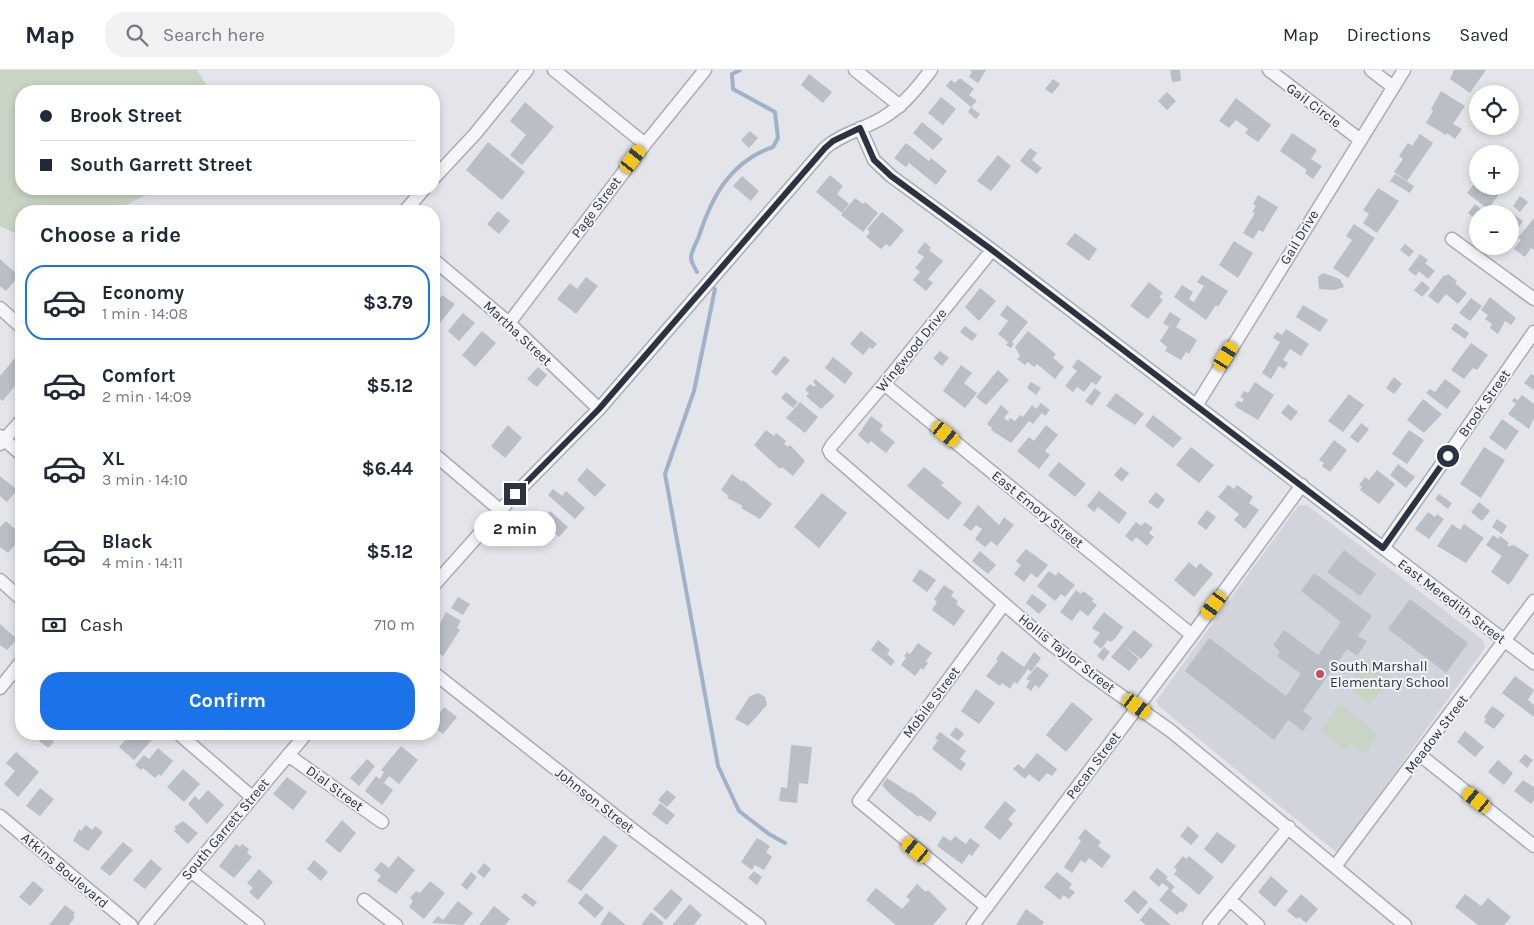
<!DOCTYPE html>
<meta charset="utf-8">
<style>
:root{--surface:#fff;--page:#f2f2f3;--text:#1f2937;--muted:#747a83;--line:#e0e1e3;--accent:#1a73e8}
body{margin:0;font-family:Karla,sans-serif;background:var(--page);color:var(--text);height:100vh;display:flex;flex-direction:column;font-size:19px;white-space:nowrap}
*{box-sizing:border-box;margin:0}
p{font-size:16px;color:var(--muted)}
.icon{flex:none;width:28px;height:28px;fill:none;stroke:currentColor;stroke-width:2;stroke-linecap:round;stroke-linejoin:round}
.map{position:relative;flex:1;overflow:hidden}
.side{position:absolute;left:15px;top:135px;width:425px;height:535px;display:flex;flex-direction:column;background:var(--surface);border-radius:20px;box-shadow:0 2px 8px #0003}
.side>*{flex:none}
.top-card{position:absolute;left:15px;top:15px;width:425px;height:110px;border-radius:20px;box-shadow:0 2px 8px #0003;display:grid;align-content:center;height:110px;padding:0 25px;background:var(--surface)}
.buttons{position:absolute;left:1469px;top:15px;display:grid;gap:10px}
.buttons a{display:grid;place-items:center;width:50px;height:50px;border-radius:50%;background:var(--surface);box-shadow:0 2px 8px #0003;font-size:25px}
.end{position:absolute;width:22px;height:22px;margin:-11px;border:6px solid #2b3342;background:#fff;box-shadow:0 0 0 2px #fff}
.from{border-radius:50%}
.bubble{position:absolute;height:35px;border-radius:18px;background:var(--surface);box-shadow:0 2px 8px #0003;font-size:16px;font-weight:700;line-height:35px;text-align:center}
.car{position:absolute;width:15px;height:30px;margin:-15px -8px;border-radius:6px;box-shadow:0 0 4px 1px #0007;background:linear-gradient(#f5c518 24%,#345 0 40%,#f5c518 0 76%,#345 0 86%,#f5c518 0)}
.top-card b{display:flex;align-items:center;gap:18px;height:48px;font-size:19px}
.top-card b+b{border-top:1px solid var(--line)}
.top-card i{width:12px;height:12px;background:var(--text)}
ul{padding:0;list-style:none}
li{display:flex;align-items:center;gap:15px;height:75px;margin:0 10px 8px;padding:0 15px;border:2px solid transparent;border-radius:20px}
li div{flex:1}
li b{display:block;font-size:19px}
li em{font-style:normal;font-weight:700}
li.selected{border-color:var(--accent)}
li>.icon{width:45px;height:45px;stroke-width:1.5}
h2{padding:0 25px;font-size:22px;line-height:60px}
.pay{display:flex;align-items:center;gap:12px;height:55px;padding:0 25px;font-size:19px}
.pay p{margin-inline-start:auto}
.action{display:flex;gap:10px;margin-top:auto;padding:10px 25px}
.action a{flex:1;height:58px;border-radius:20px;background:var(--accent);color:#fff;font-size:20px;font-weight:700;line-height:58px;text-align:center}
header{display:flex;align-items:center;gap:30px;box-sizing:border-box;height:70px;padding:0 25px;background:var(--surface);border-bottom:1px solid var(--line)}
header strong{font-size:24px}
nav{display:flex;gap:28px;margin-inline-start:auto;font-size:18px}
.search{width:350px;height:45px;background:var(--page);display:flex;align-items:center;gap:12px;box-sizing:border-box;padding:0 18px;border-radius:20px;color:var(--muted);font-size:19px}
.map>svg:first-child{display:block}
.built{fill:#d1d4dc}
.green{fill:#c8d4c4}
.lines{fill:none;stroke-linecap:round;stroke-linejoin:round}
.stream{stroke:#9fb2c8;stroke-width:4}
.building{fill:#babec7}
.minor-casing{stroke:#a8acb4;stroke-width:15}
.minor{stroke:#f5f6f9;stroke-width:12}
.route{stroke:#2b3342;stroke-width:6}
.poi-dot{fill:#c84e5d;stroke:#f2f4f7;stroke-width:2}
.labels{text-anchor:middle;stroke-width:4;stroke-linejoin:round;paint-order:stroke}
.street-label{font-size:14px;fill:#2b3342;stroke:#f2f4f7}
.poi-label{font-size:14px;fill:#2b3342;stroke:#f2f4f7;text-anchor:start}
</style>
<header>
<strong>Map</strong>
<div class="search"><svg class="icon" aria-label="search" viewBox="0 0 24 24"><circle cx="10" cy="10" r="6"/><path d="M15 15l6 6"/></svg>Search here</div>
<nav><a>Map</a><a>Directions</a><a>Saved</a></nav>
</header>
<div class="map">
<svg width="1534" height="855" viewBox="0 0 1534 855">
<rect width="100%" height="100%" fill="#e3e5ea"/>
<!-- built -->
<path class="built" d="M1307,435L1483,570L1485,578L1337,783L1159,636L1156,631L1298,436Z"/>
<!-- green -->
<path class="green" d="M0,0H197L210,21H21V119H158L114,141H21V166L0,156Z
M1368,590L1391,610L1369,635L1347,614Z
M1340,634L1374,661L1376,668L1366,682H1363L1351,674L1347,680L1344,679L1320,661Z"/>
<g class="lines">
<!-- stream -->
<path class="stream" d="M697,202C695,198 691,192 691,188C691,181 697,172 699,166C712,126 731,91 773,77L778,68L775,42L733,19L732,4L740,0
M715,219L694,321L665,404L718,696L739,741L769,764L785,773"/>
</g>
<!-- building -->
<path class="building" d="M970,0H986L978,13L969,7L972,2Z
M1170,0H1180L1181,11L1172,12Z
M1454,0H1486L1470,23L1450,9Z
M809,4L832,22L823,33L801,15Z
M960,8L974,19L969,25L977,31L971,37L946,16L951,10L955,13Z
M1053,9L1060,14L1052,24L1045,19Z
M1441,21L1465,36L1453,54L1462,59L1455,69L1447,63L1446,65L1426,53L1433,41L1431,39Z
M1167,22L1176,31L1167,40L1158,31Z
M941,27L956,39L943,55L928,43Z
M1236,28L1271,55L1258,72L1245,63L1248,59L1236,50L1229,58L1219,51Z
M525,32L554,57L522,95L510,85L526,65L510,51Z
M971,37L980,44L976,49L968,42Z
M922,52L943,69L933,80L913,63Z
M750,61L758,68L749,78L741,70Z
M1292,63L1317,80L1311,89L1322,96L1313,109L1305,103L1307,100L1280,81Z
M1420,64L1433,73L1407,111L1394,102L1403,89L1399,86L1408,73L1412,76Z
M488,72L525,102L502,130L466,100Z
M906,73L929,91L931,88L947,101L936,115L909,93L906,97L894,88Z
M1030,78L1037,83L1032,90L1042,98L1037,104L1020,91Z
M998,85L1011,96L991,121L977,111Z
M1395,104L1414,116L1410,123L1390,111Z
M830,105L843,116L837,124L849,134L842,143L816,122Z
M742,106L759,121L751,131L733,116Z
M1478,109V116H1497L1502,120L1488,139L1467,123Z
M1378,118L1399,131L1377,163L1363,153L1369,144L1363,140Z
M1258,125L1278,137L1263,162L1259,160L1253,169L1243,163L1255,143L1252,142L1256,136L1253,134Z
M1520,126L1528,132L1520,142L1513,136Z
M855,128L863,134L865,132L878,143L863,162L841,145Z
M1475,134L1486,144H1478V151L1468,143Z
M1501,135L1523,151L1512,167L1510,165V144H1495Z
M498,141L510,151L499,164L487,154Z
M882,142L904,160L890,177L886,174L881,179L866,167L870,162L867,159Z
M1534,148V180L1531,178L1525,187L1514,179L1521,170L1518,168Z
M1354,154L1375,168L1348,208L1333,198L1352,170L1346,166Z
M1075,163L1097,179L1089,191L1066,174Z
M1234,171L1253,183L1238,208L1219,195Z
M925,172L931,178L929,180L943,191L928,209L933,213L926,221L913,210L920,202L915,198L924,187L917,182Z
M1405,174L1414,181L1409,187L1400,180Z
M1420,184L1428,190L1425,193L1435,201L1428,209L1419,201L1416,206L1408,200Z
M0,189L19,206L6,221L0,216Z
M1323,203L1340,209L1344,217L1334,220L1319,219L1318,207Z
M1448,204L1457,211L1455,213L1467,223L1458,234L1446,224L1438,234L1428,226L1444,205L1446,206Z
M1202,205L1228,221L1218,237L1216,235L1206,250L1174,227L1182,215L1193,222L1189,229L1194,232L1204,216L1197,212Z
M586,207L598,216L576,244L557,229L570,213L577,219Z
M1422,211L1430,218L1422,227L1414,220Z
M1149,212L1163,223L1159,227L1163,230L1148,249L1130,236Z
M980,218L996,231L979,251L965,237Z
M442,225L455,234L440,253L434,248V236Z
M1490,227L1516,248L1511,255L1505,251L1498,264L1490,258L1492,254L1485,249L1488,245L1481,240Z
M1471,228L1482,236L1470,251L1459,243Z
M1007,235L1028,252L1012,272L1014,274L1011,278L1006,275L1008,272L998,264L1008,251L1000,245Z
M1303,235L1328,250L1320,262L1296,247Z
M1170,242L1181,249L1176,257L1197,270L1189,284L1186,282L1181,290L1165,281L1167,277L1160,271L1169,257L1163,253Z
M463,243L475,253L459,271L448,261Z
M1455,253L1469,263L1465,269L1451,259Z
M965,256L977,265L972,271L960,262Z
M1286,259L1309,274L1301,286L1290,279L1283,290L1288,293L1284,299L1279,296L1271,309L1262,303L1280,272L1273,268L1277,262L1282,265Z
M482,261L496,273L475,297L462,285Z
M861,261L877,274L872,279L870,277L863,285L850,274Z
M1028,261L1056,284L1053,288L1064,297L1055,309L1037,294L1034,297L1028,292L1025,295L1017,289L1020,286L1015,277Z
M1471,273L1488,285L1477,300L1473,298L1464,309L1451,300Z
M940,281L949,288L942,296L933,288Z
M19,283L21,285V308L3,331L0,329V306Z
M784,286L790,290L776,306L771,302Z
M833,287L853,303L845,314L825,298Z
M1078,289L1102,307L1096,315L1092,312L1084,322L1077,317L1073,322L1065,316L1077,301L1072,297Z
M961,295L972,303L964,313L977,323L965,338L943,321Z
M538,297L547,305L537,317L527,309Z
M998,300L1009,310L986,335L976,327Z
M1531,304L1534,306V320L1524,313Z
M1394,307L1402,314L1394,324L1386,318Z
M815,309L835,326L821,339L806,326L809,323L805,320L810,314L814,317L816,315L813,312Z
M1445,309L1461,321L1447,339L1426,323L1430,319L1435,322Z
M1031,312L1041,318L1036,325L1027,318Z
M1255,312L1274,325L1258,350L1236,337L1235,334L1238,331L1242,332L1244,329L1240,327L1244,321L1248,323Z
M1095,318L1101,323L1092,336L1085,331Z
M786,322L798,332L793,338L781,328Z
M1116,323L1144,344L1135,355L1106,336Z
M1349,324L1364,335L1343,362L1328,351Z
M1522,325L1534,334V348L1529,359L1508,344L1516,334L1512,331L1514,328L1518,330Z
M1423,329L1442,344L1424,363L1407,350Z
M800,332L818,347L805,363L786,348Z
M1041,333L1050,340L1045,346L1042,343L1033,354L1029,351L1011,373L991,360L992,358L987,354L1001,335L1009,342L1004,348L1008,351L1010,348L1015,351L1020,345L1023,347L1032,335L1036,339Z
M1288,334L1298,342L1291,351L1281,343Z
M1153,345L1182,368L1173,378L1145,356Z
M871,346L883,355L880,360L895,372L886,383L871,371L868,374L858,365Z
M1502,349L1519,361L1506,380L1489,368Z
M1361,353L1369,359L1358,373L1350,367Z
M508,355L522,368L505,388L491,376Z
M1046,355L1058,365L1045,381L1050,385L1039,399L1017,381L1029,367L1034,371Z
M766,360L774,366L776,363L786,371L784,374L788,377L790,375L805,391L793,406L782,397L780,399L754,375Z
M1409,360L1424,370L1407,394L1392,384Z
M1334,370L1347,380L1330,402L1322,396L1324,393L1319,390Z
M1191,377L1214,395L1199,413L1176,395Z
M1484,377L1505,390L1481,428L1460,414Z
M1059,392L1086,414L1075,427L1048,405Z
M1398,394L1415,407L1406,418L1390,405Z
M924,397L944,413L941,415L962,433L948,450L907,416Z
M1121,397L1129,403L1122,412L1114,405Z
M587,398L606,415L595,427L577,410Z
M1377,400L1395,414L1379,434L1360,420L1362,417L1359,415L1365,407L1369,410Z
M732,404L742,412L743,410L772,434L760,449L741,438L743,436L727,428L729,426L721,420Z
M0,406L17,420L7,432L0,426Z
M1228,415L1234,419L1237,415L1253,427L1249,433L1259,440L1245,459L1234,450L1239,444L1218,427Z
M553,419L562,426L566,421L585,438L575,449L548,425Z
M1099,421L1127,443L1119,454L1098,437L1094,442L1087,436Z
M1156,422L1165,430L1158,439L1148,432Z
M822,423L847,443L819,478L794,457Z
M1439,424L1452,433L1448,439L1435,429Z
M1479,432L1490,441L1482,451L1471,442Z
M978,435L999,455L1004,447L1014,455L997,476L991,471L985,477L975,469L982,459L976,455L971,461L963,455Z
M1207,440L1216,447L1206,460L1197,453Z
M550,441L568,457L559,467L541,451Z
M1428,442L1435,447L1437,444L1444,449L1429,469L1415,459Z
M1497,449L1507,456L1502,464L1492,457Z
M6,451L21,464V468L8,483L0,477V457Z
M1136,452L1141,456L1145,452L1153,458L1149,463L1154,467L1147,476L1136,467L1132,472L1125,466Z
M1452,454L1460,460L1464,454L1484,468L1466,493L1437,476Z
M1493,465L1498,469L1500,466L1509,473L1507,475L1509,476L1514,475L1529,485L1509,515L1491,502L1502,486L1486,475Z
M1026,479L1048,495L1037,508L1031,503L1024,512L1014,504L1021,495L1016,491Z
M1344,480L1376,504L1360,526L1327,502Z
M980,481L996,495L988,504L972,491Z
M1189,492L1196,498L1200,493L1213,504L1194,527L1174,510Z
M920,499L936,510L927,522L912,511Z
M1049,501L1056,506L1058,502L1075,515L1065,527L1061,524L1055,531L1037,516Z
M1314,503L1372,546L1358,566L1367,571L1357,586L1347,579L1303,641L1312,648L1303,661L1288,650L1274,670L1185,601L1209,568L1286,626L1301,604L1277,586L1280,582L1273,575L1284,560L1318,585L1341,552L1301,521Z
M944,515L954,522L951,526L958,531L956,534L965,541L954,556L932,540L937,532L934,529Z
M1076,520L1081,524L1083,521L1094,529L1092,531L1097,535L1088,546L1080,540L1072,551L1060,542Z
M1032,524L1047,535L1039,544L1026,533Z
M458,527L470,534L463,545L451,538Z
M1410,529L1468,573L1446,603L1388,559Z
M446,542L461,551L457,558L460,560L443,586L438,583L437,585L434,584V565Z
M1104,542L1123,557L1115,569L1110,572L1108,570L1101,579L1093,572L1100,563L1092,558Z
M0,554L17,569L7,580L0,575Z
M1134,560L1153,575L1141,589L1122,574Z
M878,570L890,580L887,584L895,591L891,596L871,580Z
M918,573L932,583L926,591L928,593L923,600L921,598L915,606L901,595L906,588L904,586L907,582L910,584Z
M1122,574L1139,589L1129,601L1111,587Z
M1104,577L1110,582L1103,591L1097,586Z
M1002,581L1024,597L1034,582L1041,588L1031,602L1028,599L1017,614L1014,612L1010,619L1002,613L1000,616L986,606L998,591L996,589Z
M1037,596L1049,605L1039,618L1035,615L1031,621L1026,617L1030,611L1026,609Z
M1515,606L1534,620L1528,630L1534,635V647L1502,623Z
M976,619L995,633L979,654L961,641Z
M758,623L765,627L767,635L748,656L735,649L750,626Z
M1072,632L1093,649L1066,682L1046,665Z
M1492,636L1505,645L1494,659L1484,652L1486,649L1484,647Z
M444,637L457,647L443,664L434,657V651Z
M956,657L964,664L958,671L950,665Z
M1465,661L1484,677L1475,687L1457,672Z
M940,662L966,681L960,689L966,694L961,701L932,679L938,670L935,668Z
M45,664L54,672L48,678L39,671Z
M131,664H143L151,671L134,690L119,677Z
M791,675L812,677L808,714L799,713L797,733L779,731L781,717L787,718Z
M401,676L418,690L399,714L389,706L384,713L393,720L382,735L365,721L376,706L380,709L384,702L381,700Z
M158,678L173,691L161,706L159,704L155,708L143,698L141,700L135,695L144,685L149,689Z
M16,682L39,702L18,727L4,714L15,701L6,693Z
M1037,683L1057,699L1052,706L1047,703L1039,712L1029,704L1025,709L1013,699L1018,694L1024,699Z
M1525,684L1533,690L1527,698L1519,691Z
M367,689L375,696L359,716L350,708Z
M1498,690L1513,703L1504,715L1488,702Z
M183,699L200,714L184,732L167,717Z
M287,707L307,722L293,740L273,724Z
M887,708L910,723L911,722L937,743L930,752L920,745L918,747L889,723L882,715Z
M1523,710L1534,717V730L1531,734L1514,721Z
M40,718L54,729L40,746L26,736Z
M208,720L224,735L207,754L188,734L195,726L199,730Z
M667,720L676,727L667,737L658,730Z
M1005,731L1016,740L1008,749L1013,754L1000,770L984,757Z
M660,733L675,745L667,755L652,744Z
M342,750L356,763L340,783L325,771Z
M183,751L198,763L188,774L174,761L176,759L174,757Z
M86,755L92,760L95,756L103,762L88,781L73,771L79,759L81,761Z
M1188,756L1199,766L1191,775L1180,766Z
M1085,759L1101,772L1098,776L1111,786L1102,798L1089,788L1085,793L1081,790L1072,803L1064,797L1081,771L1078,768Z
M1217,762L1236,776L1222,794L1204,779Z
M604,765L618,776L581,821L567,811Z
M943,766L951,771L955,766L966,774L970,768L980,775L972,786L969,784L962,794L937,776Z
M757,768L770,776L766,782L772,787L764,800L755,795L752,800L741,792Z
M123,772L133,780L110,806L100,798Z
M236,774L240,777L242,774L249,779L247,783L252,787L234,808L219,796Z
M398,786L415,800L396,824L377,811L381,806L374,800L381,792L389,798Z
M1183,786L1186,789L1189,786L1214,807L1199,825L1174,804L1177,800L1174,797Z
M151,789L162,799L145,819L133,810Z
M314,790L328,802L321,811L307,799Z
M484,793L491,799L484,808L477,802Z
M1157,798L1168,807L1166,809L1175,817L1171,821L1188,835L1182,843L1180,841L1177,845L1159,830L1169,818L1162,813L1159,817L1149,808Z
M259,799L273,812L258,830L249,822L253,818L247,813Z
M754,801L762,807L757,815L748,808Z
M471,802L477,807L467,820L461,815Z
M1057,802L1072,814L1069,818L1075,822L1069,829L1063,825L1060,830L1044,817Z
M1271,806L1288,821L1275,837L1258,822Z
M33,811L44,820L30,836L19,827Z
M430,811L445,823L424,849L409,837L413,831L410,828L416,821L420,823Z
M917,814L926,822L928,820L947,839L933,855H896L866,830L876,818L902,839L910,830L906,827Z
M671,819L683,829L666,850L653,839Z
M1134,820L1148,832L1138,844L1124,831Z
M525,823L537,832L533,837L521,827Z
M586,823L604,838L595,848L578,833Z
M1301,824L1318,839L1306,853L1299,847L1297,849L1287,841Z
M1465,824L1481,836L1488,828L1511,847L1504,855H1478L1455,837Z
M458,831L473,843L463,855L432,853L438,846L443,850Z
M690,834L702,845L694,855H672Z
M65,835L75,843L73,845L75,847L69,855H49Z
M494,836L510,849L505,855H479Z
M1150,837L1171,855H1146L1140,850Z
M1026,839L1044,852L1042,855H1016Z
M609,841L626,855H600Z
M651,842L664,853L662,855H641Z"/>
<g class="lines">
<defs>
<path id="minor" d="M554,0L645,74
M855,0L900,36
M1269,0L1359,69
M1371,0L1393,17
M860,58L874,90L891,106L992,180L1534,593
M434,108L475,64L527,0
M405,141L424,119
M1452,169L1534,229
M992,180L884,314L832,375L829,380L831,384L1046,570L1086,601L1171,661L1405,855
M434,190L509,253L599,339
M0,238L21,257
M509,253L645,74L705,0
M884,314L1192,565
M1196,336L1404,0
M0,366L21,384
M0,374L21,351
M434,384L500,440
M1383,478L1534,262
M0,510L21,529
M434,515L515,424L599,339L825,78C842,63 865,59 884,47C904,35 917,18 931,0
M434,603L637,763L759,855
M0,618L21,592
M179,664L252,727
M288,685L382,752
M1420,685L1534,776
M0,746L131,855
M1336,795L1534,531
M191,801L258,855
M364,830L396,855
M1230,830L1258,855
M987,837L859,731L1004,534
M145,855L306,664
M973,855L1192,565L1302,415
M1209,855L1289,757"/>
</defs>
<!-- minor casing -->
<use href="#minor" class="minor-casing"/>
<!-- minor -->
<use href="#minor" class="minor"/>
</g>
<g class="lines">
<!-- route -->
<path class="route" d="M515,424L599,339L825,78L833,71L860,58L874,90L891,106L992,180L1383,478L1448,386"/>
</g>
<!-- markers -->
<circle class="poi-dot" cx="1320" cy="604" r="5"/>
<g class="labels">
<!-- street labels -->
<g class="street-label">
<text transform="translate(1314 35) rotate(37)" y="5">Gail Circle</text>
<text transform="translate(596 137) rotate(-53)" y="5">Page Street</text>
<text transform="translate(1299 167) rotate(-59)" y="5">Gail Drive</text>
<text transform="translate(518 263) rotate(43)" y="5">Martha Street</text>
<text transform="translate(911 280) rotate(-51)" y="5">Wingwood Drive</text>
<text transform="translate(1484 333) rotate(-55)" y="5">Brook Street</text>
<text transform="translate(1038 439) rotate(39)" y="5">East Emory Street</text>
<text transform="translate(1452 531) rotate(37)" y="5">East Meredith Street</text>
<text transform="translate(1067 583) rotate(38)" y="5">Hollis Taylor Street</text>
<text transform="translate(931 632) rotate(-53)" y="5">Mobile Street</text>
<text transform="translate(1436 664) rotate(-53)" y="5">Meadow Street</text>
<text transform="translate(1093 695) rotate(-53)" y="5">Pecan Street</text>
<text transform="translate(335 718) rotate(36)" y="5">Dial Street</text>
<text transform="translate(595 730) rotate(38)" y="5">Johnson Street</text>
<text transform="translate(225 759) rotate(-50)" y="5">South Garrett Street</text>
<text transform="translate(65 800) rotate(40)" y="5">Atkins Boulevard</text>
</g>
<!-- poi labels -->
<g class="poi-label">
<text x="1330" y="601">South Marshall<tspan x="1330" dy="16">Elementary School</tspan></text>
</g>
</g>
</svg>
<div class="buttons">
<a><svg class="icon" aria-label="locate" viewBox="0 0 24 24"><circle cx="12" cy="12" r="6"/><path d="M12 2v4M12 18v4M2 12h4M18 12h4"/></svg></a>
<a>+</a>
<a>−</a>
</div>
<i class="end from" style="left:1448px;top:386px"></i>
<i class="end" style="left:515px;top:424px"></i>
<div class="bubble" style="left:474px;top:441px;width:82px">2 min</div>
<i class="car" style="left:633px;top:89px;rotate:37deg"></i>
<i class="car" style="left:1226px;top:286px;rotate:32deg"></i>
<i class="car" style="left:946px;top:364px;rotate:129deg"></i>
<i class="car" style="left:1214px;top:535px;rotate:216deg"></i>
<i class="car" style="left:1137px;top:636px;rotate:126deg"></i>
<i class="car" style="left:1477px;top:730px;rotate:309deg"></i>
<i class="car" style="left:916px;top:780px;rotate:309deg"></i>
<div class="top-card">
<b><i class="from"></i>Brook Street</b>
<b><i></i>South Garrett Street</b>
</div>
<section class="side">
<h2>Choose a ride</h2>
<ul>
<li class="selected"><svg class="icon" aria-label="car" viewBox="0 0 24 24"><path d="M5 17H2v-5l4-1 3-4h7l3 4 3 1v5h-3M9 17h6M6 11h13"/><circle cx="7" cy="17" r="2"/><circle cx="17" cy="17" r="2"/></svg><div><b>Economy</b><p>1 min · 14:08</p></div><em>$3.79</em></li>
<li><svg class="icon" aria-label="car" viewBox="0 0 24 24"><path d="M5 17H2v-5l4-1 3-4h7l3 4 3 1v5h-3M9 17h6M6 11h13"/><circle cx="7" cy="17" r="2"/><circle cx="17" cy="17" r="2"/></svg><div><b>Comfort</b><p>2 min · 14:09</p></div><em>$5.12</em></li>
<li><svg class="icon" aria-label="car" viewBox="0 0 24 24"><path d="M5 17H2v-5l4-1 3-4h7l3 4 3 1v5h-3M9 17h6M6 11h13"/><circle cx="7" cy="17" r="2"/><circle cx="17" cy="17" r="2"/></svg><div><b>XL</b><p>3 min · 14:10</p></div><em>$6.44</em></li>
<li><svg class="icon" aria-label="car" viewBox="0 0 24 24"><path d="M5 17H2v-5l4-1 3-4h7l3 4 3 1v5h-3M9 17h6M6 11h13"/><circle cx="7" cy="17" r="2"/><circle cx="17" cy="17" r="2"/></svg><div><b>Black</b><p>4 min · 14:11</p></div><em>$5.12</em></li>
</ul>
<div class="pay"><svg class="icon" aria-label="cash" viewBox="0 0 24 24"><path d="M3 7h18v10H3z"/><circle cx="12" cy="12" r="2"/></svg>Cash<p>710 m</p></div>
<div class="action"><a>Confirm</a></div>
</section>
</div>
